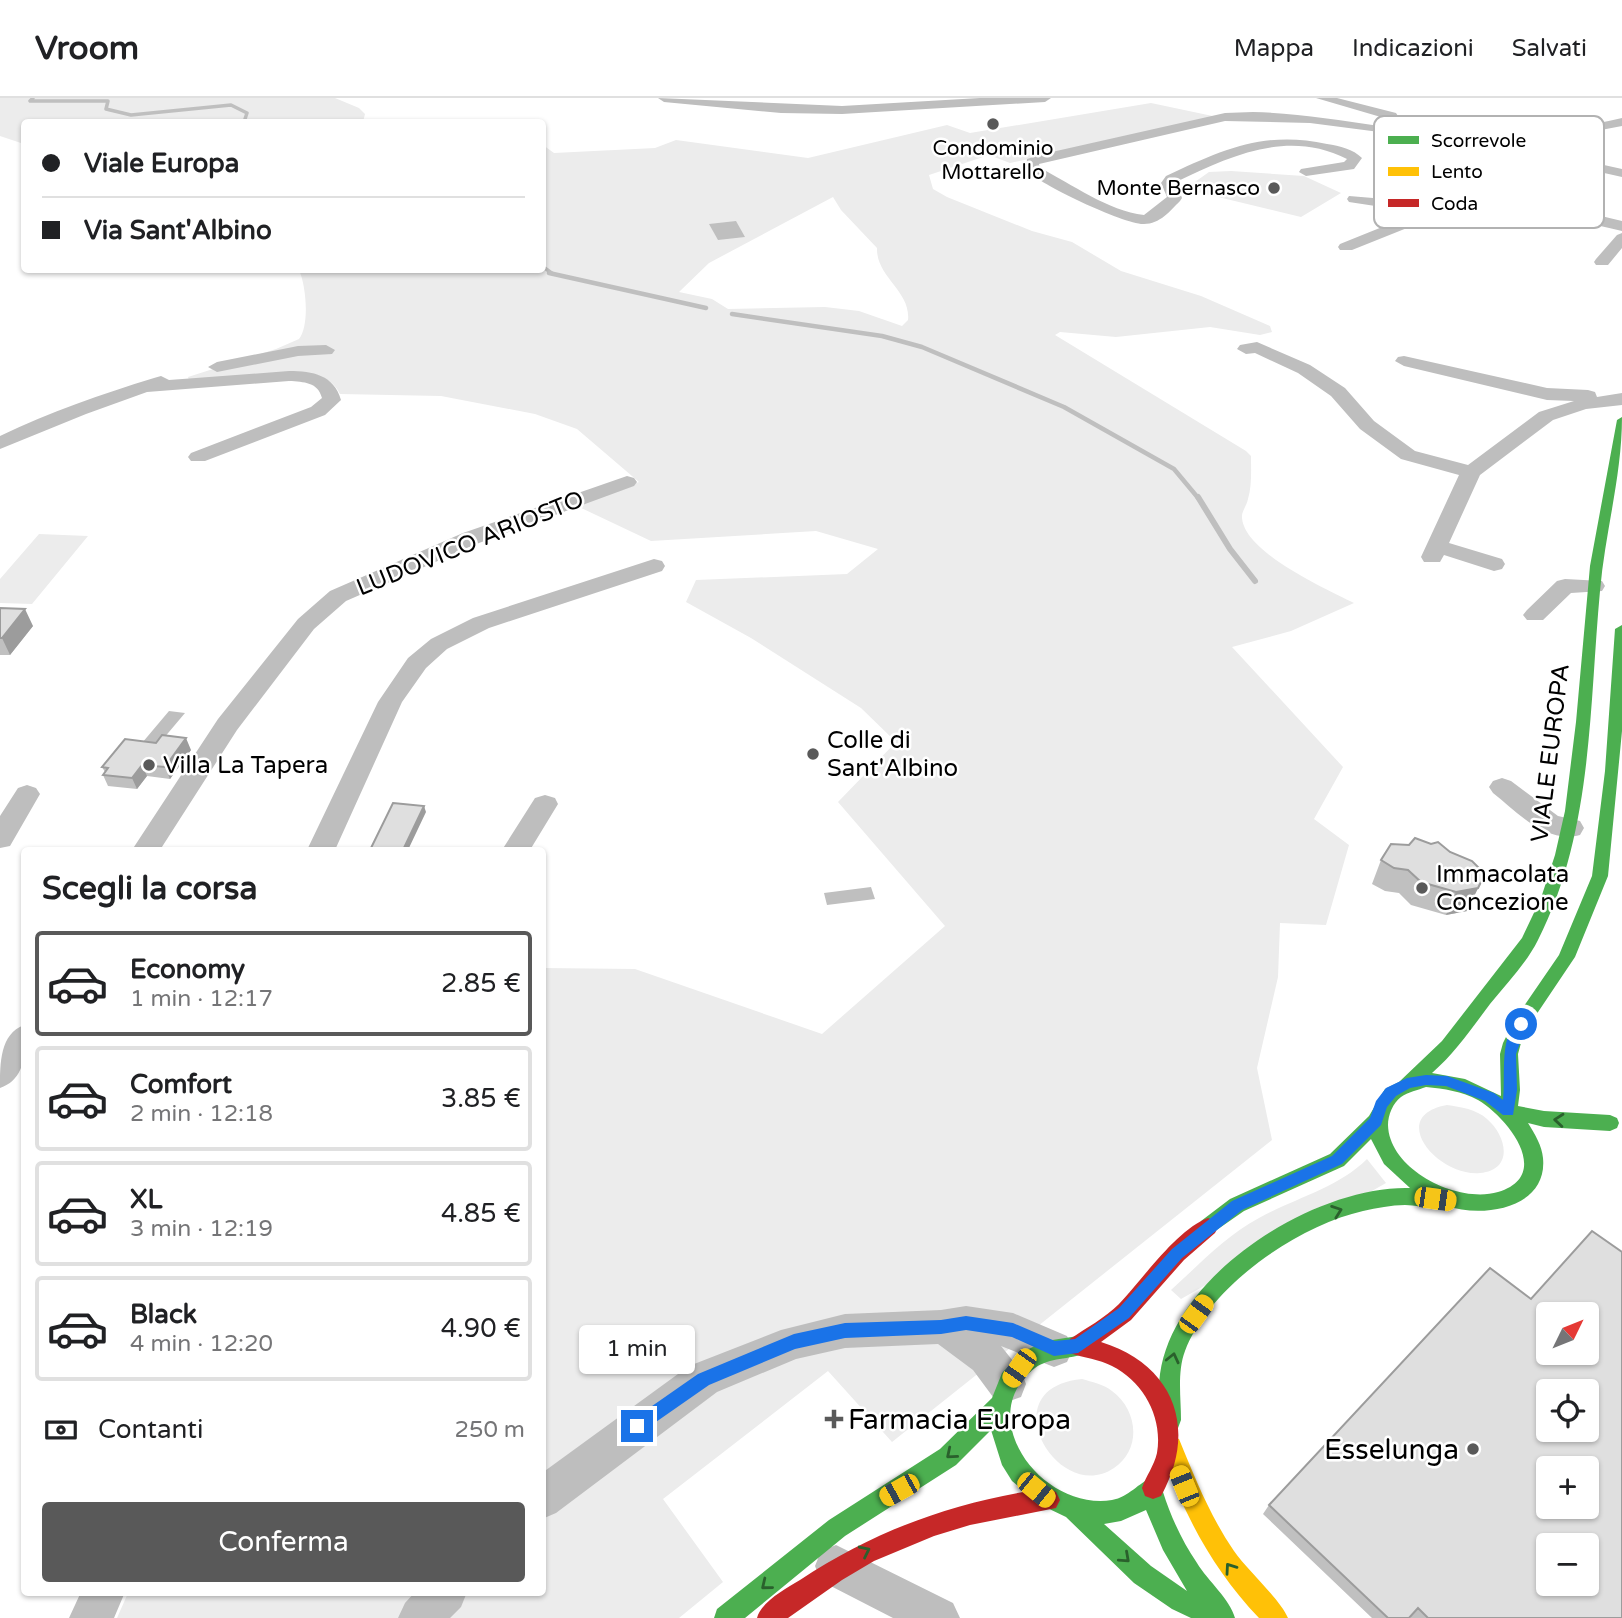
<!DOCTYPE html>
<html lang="it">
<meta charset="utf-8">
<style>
:root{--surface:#fff;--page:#f2f2f2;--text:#202124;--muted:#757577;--line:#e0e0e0;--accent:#595959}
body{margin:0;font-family:"Varela Round",sans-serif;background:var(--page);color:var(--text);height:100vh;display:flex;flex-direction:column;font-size:26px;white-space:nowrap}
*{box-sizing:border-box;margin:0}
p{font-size:23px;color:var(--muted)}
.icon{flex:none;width:38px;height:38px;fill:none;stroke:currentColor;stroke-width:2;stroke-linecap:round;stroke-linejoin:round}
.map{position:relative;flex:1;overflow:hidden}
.details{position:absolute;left:21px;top:749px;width:525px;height:749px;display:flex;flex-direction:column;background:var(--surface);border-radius:7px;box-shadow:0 2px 5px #0004}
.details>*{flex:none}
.top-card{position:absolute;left:21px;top:21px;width:525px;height:154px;border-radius:7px;box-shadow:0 2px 5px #0004;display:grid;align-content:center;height:154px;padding:0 21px;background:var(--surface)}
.needle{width:46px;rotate:47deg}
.controls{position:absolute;left:1536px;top:1204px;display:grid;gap:14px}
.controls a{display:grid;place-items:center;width:63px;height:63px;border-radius:7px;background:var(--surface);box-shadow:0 2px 5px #0004;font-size:35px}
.end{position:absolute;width:32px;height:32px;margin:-16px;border:9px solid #1a73e8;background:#fff;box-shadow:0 0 0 4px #fff}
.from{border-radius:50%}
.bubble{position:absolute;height:49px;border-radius:7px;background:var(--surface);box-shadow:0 2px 5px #0004;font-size:23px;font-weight:600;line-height:49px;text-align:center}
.car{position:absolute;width:21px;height:42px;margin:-21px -10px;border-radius:9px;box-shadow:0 0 5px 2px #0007;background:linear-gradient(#f5c518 24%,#345 0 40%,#f5c518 0 76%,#345 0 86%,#f5c518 0)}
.top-card b{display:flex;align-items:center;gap:24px;height:66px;font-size:26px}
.top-card b+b{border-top:2px solid var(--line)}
.top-card i{width:18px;height:18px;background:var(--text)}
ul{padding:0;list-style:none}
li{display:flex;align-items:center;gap:21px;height:105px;margin:0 14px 10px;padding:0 7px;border:4px solid var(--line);border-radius:7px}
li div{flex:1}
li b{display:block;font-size:26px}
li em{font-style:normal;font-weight:600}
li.selected{border-color:var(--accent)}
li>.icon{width:63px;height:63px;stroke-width:1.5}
h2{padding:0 21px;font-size:32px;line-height:84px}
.pay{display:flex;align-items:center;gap:18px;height:77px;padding:0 21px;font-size:26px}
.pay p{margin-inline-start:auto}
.action{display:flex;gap:14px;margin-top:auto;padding:14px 21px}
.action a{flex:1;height:80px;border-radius:7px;background:var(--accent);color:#fff;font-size:28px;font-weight:600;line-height:80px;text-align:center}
header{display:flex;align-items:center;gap:42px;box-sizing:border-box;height:98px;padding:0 35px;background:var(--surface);border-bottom:2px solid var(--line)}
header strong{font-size:33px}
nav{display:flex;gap:38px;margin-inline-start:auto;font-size:24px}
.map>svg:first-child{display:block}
.green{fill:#ececec;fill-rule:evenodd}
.water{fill:#bfbfbf}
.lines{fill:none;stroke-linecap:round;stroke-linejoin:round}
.stream-far2{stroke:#bfbfbf;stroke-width:3.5}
.stream-far1{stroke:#bfbfbf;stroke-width:4.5}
.stream{stroke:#bfbfbf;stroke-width:6}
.street{fill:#bebebe;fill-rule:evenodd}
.fast{fill:#4caf50;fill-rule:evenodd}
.slow{fill:#ffc107;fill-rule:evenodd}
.jam{fill:#c62828;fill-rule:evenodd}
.wall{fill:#c0c0c0}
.shaded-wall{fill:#9c9c9c}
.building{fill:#dfdfdf;stroke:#9c9c9c;stroke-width:2;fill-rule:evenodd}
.oneway{stroke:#2a602c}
.route{fill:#1a73e8}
.poi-dot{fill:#595959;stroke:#fff;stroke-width:2.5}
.labels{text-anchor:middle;stroke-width:5;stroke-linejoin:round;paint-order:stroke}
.far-poi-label{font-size:21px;fill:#000;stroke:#fff}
.street-label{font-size:24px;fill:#000;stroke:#fff}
.poi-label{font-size:24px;fill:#000;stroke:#fff;text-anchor:start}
.near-poi-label{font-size:28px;fill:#000;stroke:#fff;text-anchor:start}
.key{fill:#fff;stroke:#b2b2b2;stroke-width:2}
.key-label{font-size:19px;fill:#000}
</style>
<header>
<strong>Vroom</strong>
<nav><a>Mappa</a><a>Indicazioni</a><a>Salvati</a></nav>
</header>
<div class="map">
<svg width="1622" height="1520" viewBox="0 0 1622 1520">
<rect width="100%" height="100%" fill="#fff"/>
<!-- green -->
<path class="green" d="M0,0H335L359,10L365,16L363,24H24V46L0,38Z
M1151,5L1222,20L1010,65L989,57L929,77L933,91L947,99L1032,133L1072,144L1121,173L1201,198L1270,228L1272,234L1260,237L1210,229L1116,239L1060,234L1055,237L1246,353L1251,358C1251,372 1252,388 1248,401C1247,406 1243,412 1242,417C1240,453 1327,491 1354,505L1291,533L1232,549L1343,669L1314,721L1349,747L1326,827L1280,825L1278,879L1257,970L1272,1042L892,1344L828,1273L663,1401L723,1484L679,1520H117L128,1495L542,1494L543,870L635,871L822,936L945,828L838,704L896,644L861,610L751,540L686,504L696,482L847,476L878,451L816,433L651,443L577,408L639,384L577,331L535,316L441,298L340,296C334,284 326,280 314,276L189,282L188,279L276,251L299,241C310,227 306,187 299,172H542L543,47L554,55L655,50L676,42L808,60L947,27L970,35ZM833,99L841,112L877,150C876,179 911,193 908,222L902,228L859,213L825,209L728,211L712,201L679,194L709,165Z
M1231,73L1304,78L1341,95L1301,119L1185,91L1209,74Z
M39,436L88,438L32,506L0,505V481Z
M1447,1007C1461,1009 1476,1011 1487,1021C1507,1038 1514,1072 1480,1075C1438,1079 1386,1018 1447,1007Z
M1367,1061L1386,1085L1181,1201L1171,1192C1199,1167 1225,1138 1259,1120C1295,1100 1338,1090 1367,1061Z
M1082,1281C1092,1284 1103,1286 1112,1293C1138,1312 1142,1351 1114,1370C1058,1408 989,1290 1082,1281Z"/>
<!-- water -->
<path class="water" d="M736,123L745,139L718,142L709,126Z
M169,613L185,615L158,647L142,645Z
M871,789L875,801L827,807L824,795Z"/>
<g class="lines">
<!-- stream-far2 -->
<path class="stream-far2" d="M33,0L30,3H108L106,11L131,17L231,7L247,15L244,24
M542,168L553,176"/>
<!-- stream-far1 -->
<path class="stream-far1" d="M549,175L706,210
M732,216L882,238L922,249L1064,309L1174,371L1199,401"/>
<!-- stream -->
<path class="stream" d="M1198,399L1230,451L1255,483"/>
<!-- street -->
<path class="street" d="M658,0L842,8L980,0H1051L1045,4L842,16L781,15L664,4Z
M1316,0H1337L1396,15L1398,18L1391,22Z
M1253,14C1332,16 1410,38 1489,38C1534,38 1578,30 1622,20V28L1559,40L1510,46L1622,71V79L1502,52L1500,49L1504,46H1473C1510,102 1561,108 1622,123V133C1578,122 1521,114 1486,82C1476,72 1468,60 1460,48L1435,71L1449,108L1442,116L1352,152H1340L1338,149L1340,146L1407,119L1382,109L1349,104L1347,101L1349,98L1385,101L1421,114L1434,107L1421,70L1449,43L1310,25L1225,23L1039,66L1040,70C1072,86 1108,113 1144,117L1167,99L1161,85L1166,78C1222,52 1264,32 1327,46C1340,48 1353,51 1362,60L1354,71L1306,78L1299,74L1301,71L1344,64L1347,61C1288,31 1230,58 1176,84L1182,100L1180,103C1170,113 1160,126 1144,126C1125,127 1039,86 1026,72L1027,61L1043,56L1225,15Z
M1622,135V150L1608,167H1596L1594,164L1596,161L1617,137Z
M1257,244L1310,267L1345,290L1374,323L1415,353L1468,367L1539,314L1574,303L1547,302L1404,268L1395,263L1398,259L1404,258L1547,290L1588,292L1595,294L1597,299L1622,295V307L1586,311L1553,322L1480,377L1449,445L1502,461L1505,466L1502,471L1494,473L1444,457L1440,464H1424L1421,459L1459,377L1401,361L1360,331L1331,298L1298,275L1255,255L1246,256L1237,251L1240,247Z
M326,247L335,252L332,256L298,258L217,274L208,269L217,264L298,248Z
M289,273C313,273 334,277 341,302L325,317L205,363H191L188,359L191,355L311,309L322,300C318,284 304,284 289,283L147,294L86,316L0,351V338C50,314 102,296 154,280L161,278L169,282Z
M627,378L634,380L637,384L634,388L479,445L346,503L314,531L237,632L160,752H132L218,621L298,521L330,493L463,435Z
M654,461L662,463L665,468L662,473L489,530L447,551L426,570L402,604L335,752H307L378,604L408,560L431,541L473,520Z
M1565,481L1602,483L1605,488L1602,493L1571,495L1543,522H1527L1523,517L1527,512L1557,483Z
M1502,680L1511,683L1558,718L1580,723L1584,730L1580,737C1546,746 1517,714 1493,695L1489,689L1493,683Z
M27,687L36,690L40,696L10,748L0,750V718L18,690Z
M545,697L555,700L558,706L530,752H502L535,700Z
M24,927C26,951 27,981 0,990C0,965 0,936 24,927Z
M966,1208L1013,1215L1067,1238L1073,1251L1067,1264L1054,1269L1001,1248L1021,1273L1026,1286L1021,1299L1007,1304L993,1299L973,1272L938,1246L845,1250L796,1261L717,1294L556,1415L542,1421V1375L689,1268L781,1232L845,1216L941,1212Z
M836,1447L953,1505L960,1520H893L821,1483L815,1468L821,1453Z
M81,1494H125L114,1520H69Z
M415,1494H467L461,1509L450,1520H398L405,1505Z"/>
<!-- fast -->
<path class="fast" d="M1622,319C1622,378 1605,434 1600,493C1589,610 1593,734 1538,842C1526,866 1507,885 1490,906C1472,930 1455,955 1432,975L1465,981L1501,998L1500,956L1503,945L1515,921L1559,857L1592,778L1605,673L1615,531L1622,527V633L1608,778L1575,859L1528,929L1521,945L1518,956L1520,992L1518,1008L1544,1013L1610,1017L1617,1020L1619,1025L1617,1030L1610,1033L1544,1029L1528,1025C1535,1036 1542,1048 1543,1060C1548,1111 1482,1120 1447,1108C1435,1113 1419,1107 1405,1107C1391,1107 1377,1110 1363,1113C1297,1128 1210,1188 1185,1253C1177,1274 1181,1300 1181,1322L1178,1330L1170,1333L1162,1330C1157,1318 1159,1305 1159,1293C1158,1185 1311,1087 1410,1090L1384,1066L1371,1041L1344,1068L1244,1113L1208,1138L1201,1135L1198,1129L1201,1123L1230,1101L1330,1056L1369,1018L1385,991L1399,984L1442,943L1522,840L1541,800L1555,757L1565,713L1576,624L1590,468L1617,322ZM1426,989C1444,991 1462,993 1478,1002C1507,1019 1554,1077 1498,1094C1458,1106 1389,1072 1388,1027C1388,1017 1393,1005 1401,999C1408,994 1418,992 1426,989Z
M1078,1238L1086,1241L1089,1248L1086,1255C1069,1262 1050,1259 1035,1270C972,1318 1041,1413 1112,1402C1129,1399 1138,1385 1153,1379L1161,1382L1164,1390L1163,1394C1171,1419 1182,1443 1197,1465C1208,1483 1230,1501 1235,1520H1191L1172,1511L1134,1485L1066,1419L1041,1407L1012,1383L1002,1367L991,1332L956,1367L845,1438L745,1520H714L717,1511L829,1422L940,1351L992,1300L1002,1275L1022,1254L1046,1243ZM1146,1412L1163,1452L1187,1493L1151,1468L1104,1426L1121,1423Z"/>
<!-- slow -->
<path class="slow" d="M1171,1338L1179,1341C1195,1380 1210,1418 1234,1453C1248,1473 1280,1501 1288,1520H1259C1212,1471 1182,1413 1160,1349L1163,1341Z"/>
<!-- jam -->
<path class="jam" d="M1208,1120L1215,1123L1218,1129L1215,1135L1184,1162L1131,1222L1101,1244C1175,1267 1198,1332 1161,1398L1153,1401L1145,1398L1142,1390C1146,1378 1154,1368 1157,1355C1163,1320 1144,1284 1112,1268C1099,1261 1084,1260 1070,1255L1067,1248L1070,1241C1086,1230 1105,1220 1119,1206C1142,1182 1177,1131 1208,1120Z
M1048,1390L1056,1394L1060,1402L1056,1410L970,1427L934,1438L874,1463L842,1482L788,1520H757C761,1504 785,1491 800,1482C877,1431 957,1403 1048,1390Z"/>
</g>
<!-- wall -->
<path class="wall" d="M0,510L33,528L10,557H0Z
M191,652L170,681L147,678L137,691L108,688L103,677L105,674L102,669Z
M1450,754L1474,800L1467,813L1446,817L1411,807L1399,795L1385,793L1372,786L1381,762Z
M1531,1201L1622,1520H1411L1410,1519L1409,1520H1372L1263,1416L1269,1407Z"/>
<!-- shaded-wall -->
<path class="shaded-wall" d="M25,511L33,528L10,557L2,540Z
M186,640L191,652L170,681L165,669Z
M142,667L147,678L137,691L132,680Z
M424,708L426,714L408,752H403Z
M1485,776L1467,813L1446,817L1456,794Z"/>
<!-- building -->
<path class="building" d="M0,510L25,511L2,540H0Z
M162,637L186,640L165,669L142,667L132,680L103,677L108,670L102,669L125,641L156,645Z
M393,705L424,708L403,752H370Z
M1415,740L1431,746L1438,744L1450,754L1472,763L1485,776L1478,790L1456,794L1421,784L1408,772L1394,770L1381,762L1391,746L1409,747Z
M1592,1133L1622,1154V1520H1428L1418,1510L1409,1520H1388L1269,1407L1490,1170L1531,1201ZM1549,1216H1587V1255H1549ZM1549,1293H1587V1332H1549ZM1549,1370H1587V1409H1549ZM1549,1447H1587V1486H1549Z"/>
<!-- one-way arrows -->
<defs><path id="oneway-chevron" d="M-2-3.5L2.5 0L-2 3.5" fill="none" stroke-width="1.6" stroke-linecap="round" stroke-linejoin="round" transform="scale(1.75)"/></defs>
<g class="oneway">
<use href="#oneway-chevron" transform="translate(1559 1022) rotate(-175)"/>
<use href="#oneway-chevron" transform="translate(1337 1113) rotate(-20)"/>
<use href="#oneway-chevron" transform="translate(1173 1260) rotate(-77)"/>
<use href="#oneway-chevron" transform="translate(951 1356) rotate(140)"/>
<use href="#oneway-chevron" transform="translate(865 1453) rotate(-26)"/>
<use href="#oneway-chevron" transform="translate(1125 1460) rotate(42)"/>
<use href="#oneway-chevron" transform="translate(1230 1470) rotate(-125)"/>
<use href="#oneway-chevron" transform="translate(766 1487) rotate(141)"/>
</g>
<!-- route -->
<path class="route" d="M1521,921L1527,926L1516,956L1517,992L1513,1017H1503L1485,1003L1446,988L1426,987L1410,990L1396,998L1387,1009L1381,1027L1342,1066L1242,1112L1182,1160L1129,1220L1078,1255L1054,1258L1012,1239L966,1232L941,1236L845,1240L795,1251L709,1287L643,1333L637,1335L632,1333L629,1328L632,1322L698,1276L794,1236L845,1225L941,1222L966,1218L1013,1225L1055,1243L1075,1241L1119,1210L1172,1151L1232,1103L1332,1058L1370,1020L1376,1003L1386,990L1407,980L1426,977L1447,978L1494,995L1503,1002C1506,981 1498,932 1521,921Z"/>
<!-- markers -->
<g class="poi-dot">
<circle cx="993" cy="26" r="7"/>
<circle cx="1274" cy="90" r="7"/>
<circle cx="813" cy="656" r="7"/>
<circle cx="149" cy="667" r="7"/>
<circle cx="1422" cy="790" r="7"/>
<path d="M830.5 1310.5h7v7h7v7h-7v7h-7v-7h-7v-7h7z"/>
<circle cx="1473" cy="1351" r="7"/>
</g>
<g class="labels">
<!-- far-poi labels -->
<g class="far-poi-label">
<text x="993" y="57">Condominio<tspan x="993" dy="24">Mottarello</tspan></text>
<text x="1260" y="97" text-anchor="end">Monte Bernasco</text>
</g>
<!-- street labels -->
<g class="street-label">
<text transform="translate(470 445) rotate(-22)" y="8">LUDOVICO ARIOSTO</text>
<text transform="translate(1550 655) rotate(-83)" y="8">VIALE EUROPA</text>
</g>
<!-- poi labels -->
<g class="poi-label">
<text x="827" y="650">Colle di<tspan x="827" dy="28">Sant'Albino</tspan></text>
<text x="163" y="675">Villa La Tapera</text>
<text x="1436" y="784">Immacolata<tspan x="1436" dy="28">Concezione</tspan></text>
</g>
<!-- near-poi labels -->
<g class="near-poi-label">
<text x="848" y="1331">Farmacia Europa</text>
<text x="1459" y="1361" text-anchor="end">Esselunga</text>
</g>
</g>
<!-- legend -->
<rect x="1374" y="18" width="230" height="112" rx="10" class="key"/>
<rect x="1388" y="38" width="31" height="8" fill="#4caf50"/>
<rect x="1388" y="69" width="31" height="9" fill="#ffc107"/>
<rect x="1388" y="101" width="31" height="8" fill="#c62828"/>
<g class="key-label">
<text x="1431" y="49">Scorrevole</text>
<text x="1431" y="80">Lento</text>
<text x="1431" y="112">Coda</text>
</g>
</svg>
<div class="controls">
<a><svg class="needle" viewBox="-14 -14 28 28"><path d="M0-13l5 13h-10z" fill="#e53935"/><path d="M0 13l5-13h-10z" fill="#757577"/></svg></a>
<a><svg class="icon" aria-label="locate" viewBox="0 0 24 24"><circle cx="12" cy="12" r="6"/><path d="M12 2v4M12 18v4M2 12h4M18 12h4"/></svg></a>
<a>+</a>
<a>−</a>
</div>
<i class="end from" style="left:1521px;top:926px"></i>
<i class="end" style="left:637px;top:1328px"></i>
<div class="bubble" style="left:579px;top:1227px;width:116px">1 min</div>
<i class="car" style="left:1435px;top:1101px;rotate:98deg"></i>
<i class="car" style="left:1196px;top:1216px;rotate:36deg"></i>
<i class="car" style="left:1019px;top:1270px;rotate:215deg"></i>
<i class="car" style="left:1184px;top:1388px;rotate:338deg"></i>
<i class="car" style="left:899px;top:1392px;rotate:241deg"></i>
<i class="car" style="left:1036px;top:1392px;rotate:129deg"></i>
<div class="top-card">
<b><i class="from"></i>Viale Europa</b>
<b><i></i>Via Sant'Albino</b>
</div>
<section class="details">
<h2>Scegli la corsa</h2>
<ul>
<li class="selected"><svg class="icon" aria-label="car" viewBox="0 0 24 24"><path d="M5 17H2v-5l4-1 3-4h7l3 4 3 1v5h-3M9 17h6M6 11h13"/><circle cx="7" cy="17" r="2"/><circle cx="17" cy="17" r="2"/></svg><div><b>Economy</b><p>1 min · 12:17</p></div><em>2.85 €</em></li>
<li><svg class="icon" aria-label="car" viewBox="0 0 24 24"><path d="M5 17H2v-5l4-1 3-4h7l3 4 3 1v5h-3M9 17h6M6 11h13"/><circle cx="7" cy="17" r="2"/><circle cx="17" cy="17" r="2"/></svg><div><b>Comfort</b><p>2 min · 12:18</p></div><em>3.85 €</em></li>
<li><svg class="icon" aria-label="car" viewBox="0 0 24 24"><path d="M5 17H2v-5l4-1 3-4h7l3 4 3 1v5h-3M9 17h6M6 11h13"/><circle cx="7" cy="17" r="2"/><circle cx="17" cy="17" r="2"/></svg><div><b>XL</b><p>3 min · 12:19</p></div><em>4.85 €</em></li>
<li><svg class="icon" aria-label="car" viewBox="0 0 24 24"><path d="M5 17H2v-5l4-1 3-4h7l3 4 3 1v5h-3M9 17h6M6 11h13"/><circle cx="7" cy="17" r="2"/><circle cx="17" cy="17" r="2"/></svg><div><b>Black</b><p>4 min · 12:20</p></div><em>4.90 €</em></li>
</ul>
<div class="pay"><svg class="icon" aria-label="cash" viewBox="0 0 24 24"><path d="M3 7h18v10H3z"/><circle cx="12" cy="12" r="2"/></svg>Contanti<p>250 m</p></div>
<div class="action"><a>Conferma</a></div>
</section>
</div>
